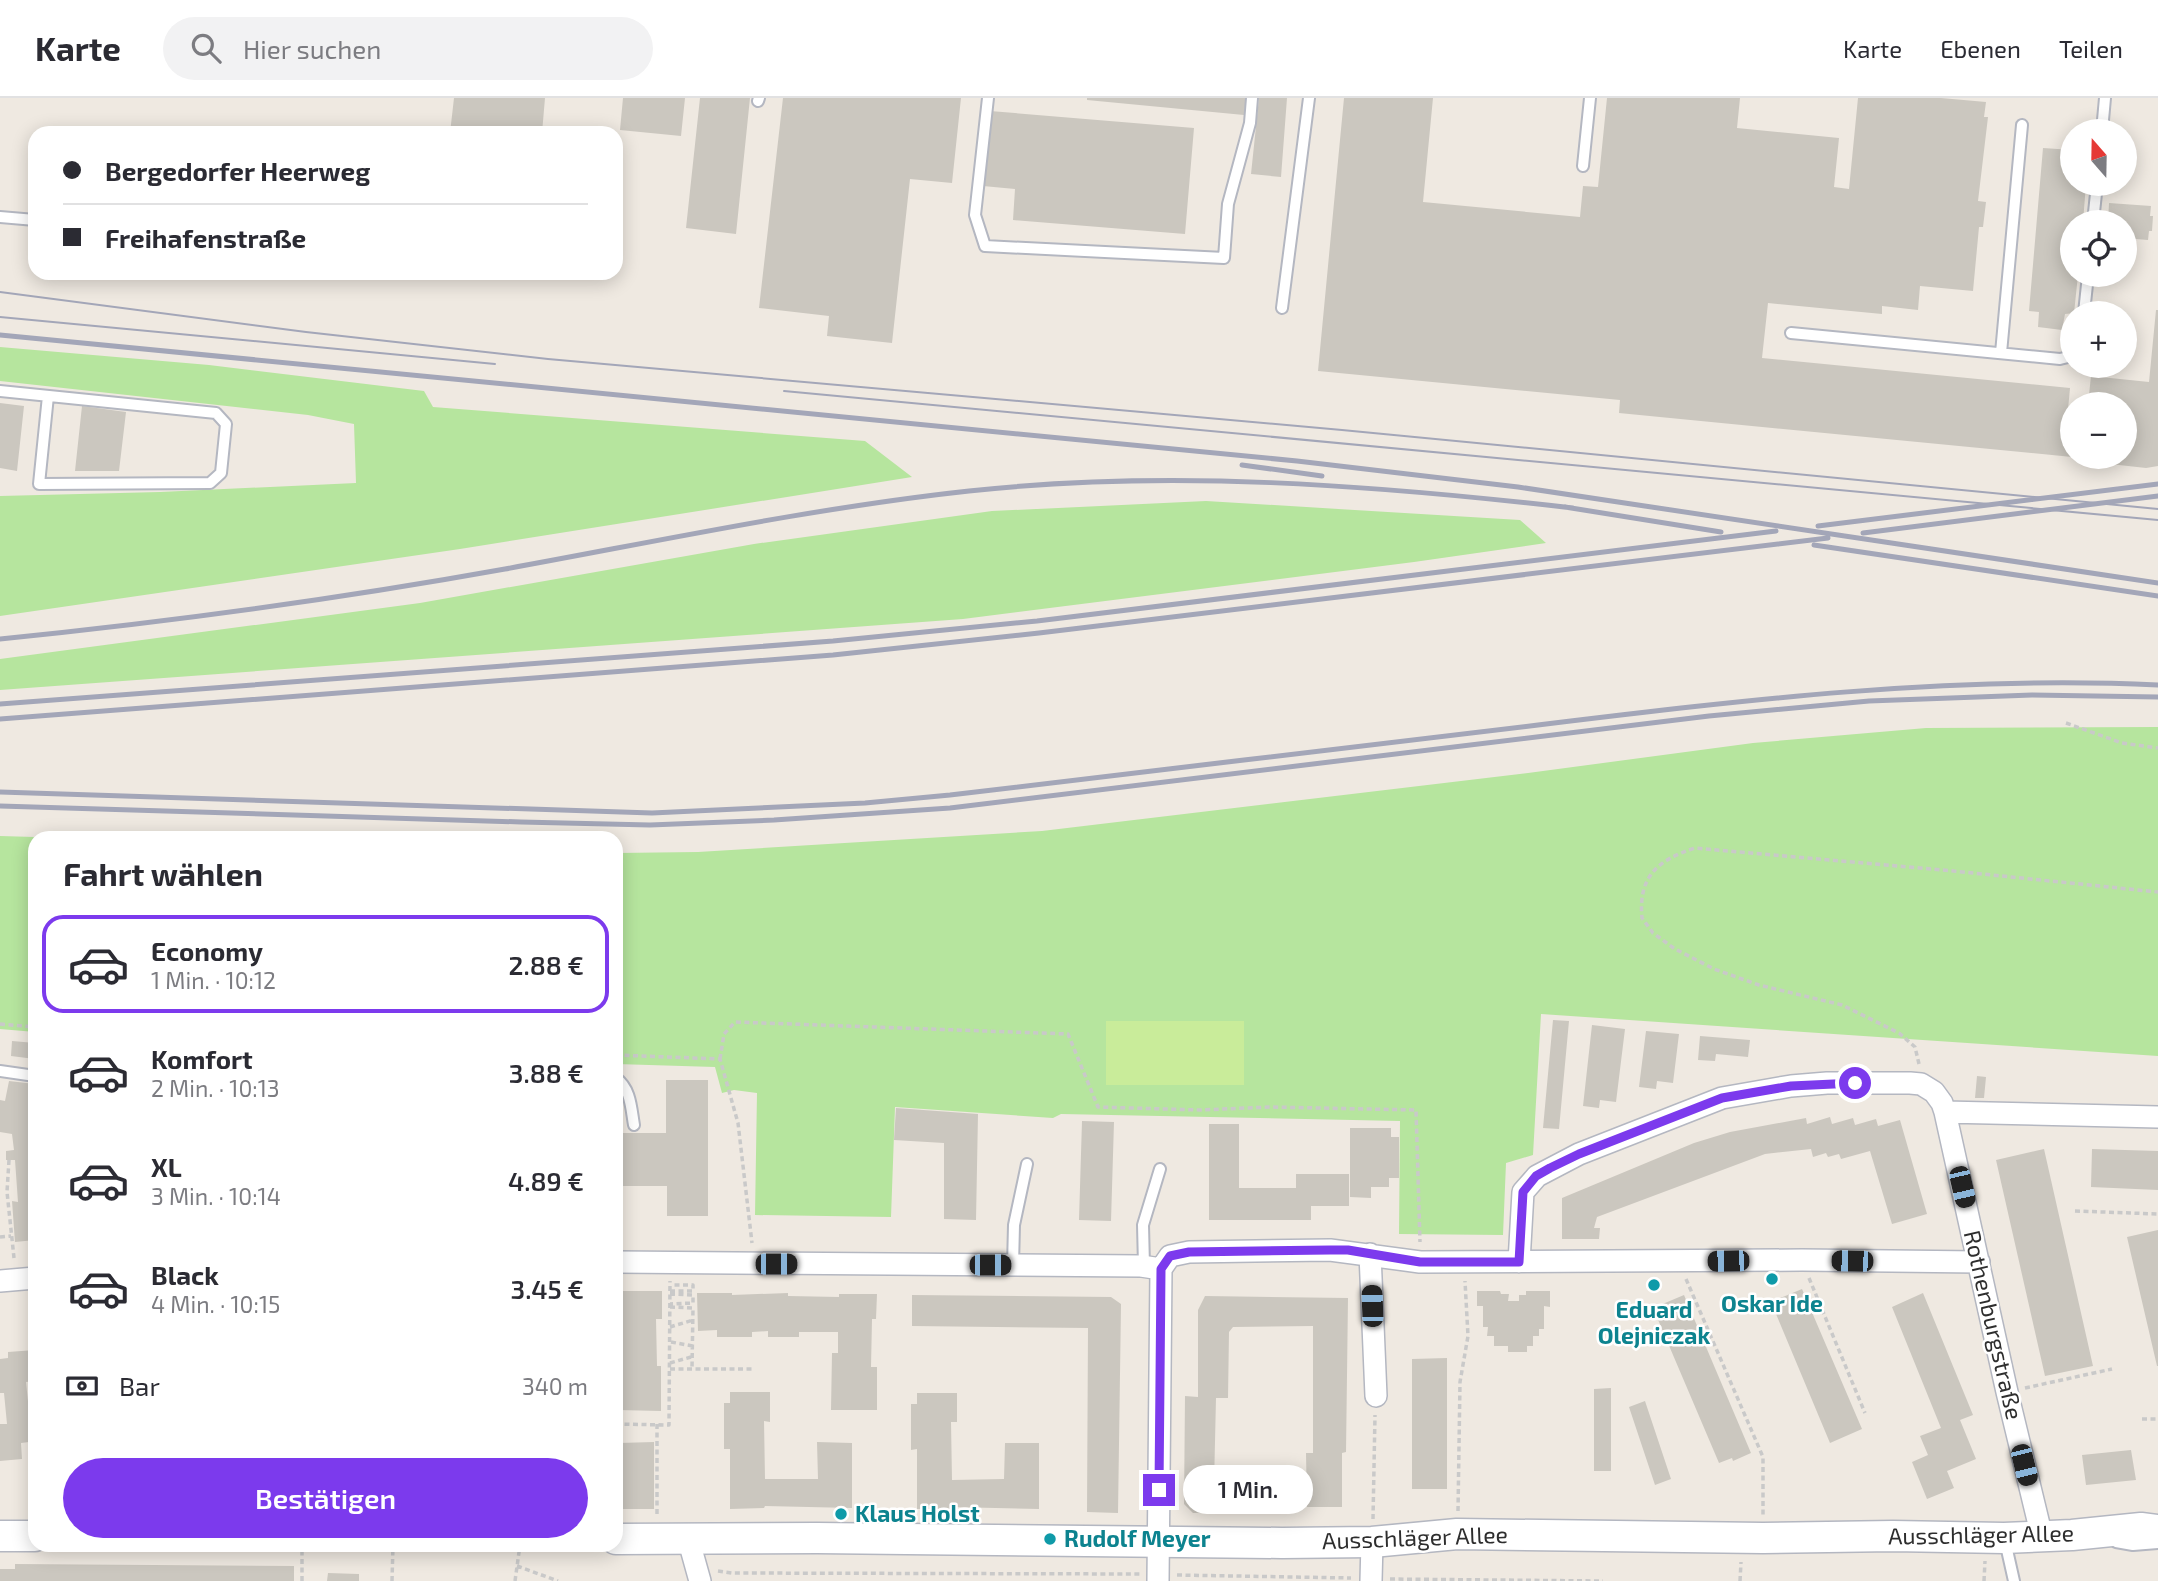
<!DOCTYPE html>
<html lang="de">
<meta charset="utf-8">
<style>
:root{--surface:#fff;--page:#f2f2f3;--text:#2b2b33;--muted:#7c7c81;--line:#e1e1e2;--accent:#7c3aed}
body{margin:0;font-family:"Exo 2",sans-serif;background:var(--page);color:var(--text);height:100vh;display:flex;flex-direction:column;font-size:26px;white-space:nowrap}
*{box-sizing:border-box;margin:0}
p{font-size:23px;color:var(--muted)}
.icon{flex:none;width:38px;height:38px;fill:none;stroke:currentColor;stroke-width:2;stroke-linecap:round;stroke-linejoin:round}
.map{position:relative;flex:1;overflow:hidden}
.sheet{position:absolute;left:28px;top:733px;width:595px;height:721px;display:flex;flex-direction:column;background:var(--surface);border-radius:21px;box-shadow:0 4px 18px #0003}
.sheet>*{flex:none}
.banner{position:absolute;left:28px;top:28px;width:595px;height:154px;border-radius:21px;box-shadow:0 4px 18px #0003;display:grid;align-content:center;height:154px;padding:0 35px;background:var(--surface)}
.needle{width:46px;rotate:340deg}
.buttons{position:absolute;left:2060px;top:21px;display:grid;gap:14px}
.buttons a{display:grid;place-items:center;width:77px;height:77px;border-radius:50%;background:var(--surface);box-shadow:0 4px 18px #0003;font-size:35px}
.end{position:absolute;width:32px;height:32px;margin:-16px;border:9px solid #7c3aed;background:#fff;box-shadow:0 0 0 4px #fff}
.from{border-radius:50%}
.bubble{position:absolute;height:49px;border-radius:24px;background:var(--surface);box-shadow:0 4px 18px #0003;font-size:23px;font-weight:600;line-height:49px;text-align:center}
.car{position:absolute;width:21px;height:42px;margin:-21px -10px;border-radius:9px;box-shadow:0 0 5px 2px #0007;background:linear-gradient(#222 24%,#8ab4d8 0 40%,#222 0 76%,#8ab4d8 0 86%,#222 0)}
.banner b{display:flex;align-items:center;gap:24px;height:66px;font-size:26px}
.banner b+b{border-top:2px solid var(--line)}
.banner i{width:18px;height:18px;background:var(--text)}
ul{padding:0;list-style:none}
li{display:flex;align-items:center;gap:21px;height:98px;margin:0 14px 10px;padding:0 21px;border:4px solid transparent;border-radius:21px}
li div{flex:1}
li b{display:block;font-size:26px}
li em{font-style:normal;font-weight:600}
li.selected{border-color:var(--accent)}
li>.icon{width:63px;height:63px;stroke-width:1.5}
h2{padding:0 35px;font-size:32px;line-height:84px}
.pay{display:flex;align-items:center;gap:18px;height:77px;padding:0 35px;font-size:26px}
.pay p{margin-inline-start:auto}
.button{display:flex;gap:14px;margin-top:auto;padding:14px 35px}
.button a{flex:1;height:80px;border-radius:42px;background:var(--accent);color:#fff;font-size:28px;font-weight:600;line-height:80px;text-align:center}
header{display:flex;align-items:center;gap:42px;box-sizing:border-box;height:98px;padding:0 35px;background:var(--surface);border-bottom:2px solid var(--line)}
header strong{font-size:33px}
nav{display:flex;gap:38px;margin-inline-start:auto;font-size:24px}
.search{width:490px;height:63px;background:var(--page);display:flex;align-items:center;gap:18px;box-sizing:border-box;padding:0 24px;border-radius:38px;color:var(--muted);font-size:26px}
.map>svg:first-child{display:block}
.green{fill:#b6e59e}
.pitch{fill:#c9ec9a}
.building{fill:#cbc7bf}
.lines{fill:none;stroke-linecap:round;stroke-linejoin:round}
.lane-casing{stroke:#b4b7c1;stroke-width:14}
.street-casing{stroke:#b4b7c1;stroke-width:24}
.secondary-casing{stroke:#b4b7c1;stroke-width:33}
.path{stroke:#c9c9c9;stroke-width:3.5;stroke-dasharray:5 3.5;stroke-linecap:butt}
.lane{stroke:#fff;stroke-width:10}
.street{stroke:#fff;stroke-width:21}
.secondary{stroke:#fff;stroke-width:30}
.tram{stroke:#a3a6b8;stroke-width:2}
.rail{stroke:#a3a6b8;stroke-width:5}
.route{stroke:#7c3aed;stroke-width:9}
.culture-dot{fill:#0f9aa8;stroke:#fff;stroke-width:2.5}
.labels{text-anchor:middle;stroke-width:5;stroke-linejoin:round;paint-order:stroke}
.culture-label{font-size:23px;font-weight:bold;fill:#0d838f;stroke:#fff}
.street-label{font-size:23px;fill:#2e2e2e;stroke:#fff}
</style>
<header>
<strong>Karte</strong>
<div class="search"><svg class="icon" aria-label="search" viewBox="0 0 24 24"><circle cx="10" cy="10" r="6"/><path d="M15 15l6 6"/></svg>Hier suchen</div>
<nav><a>Karte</a><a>Ebenen</a><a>Teilen</a></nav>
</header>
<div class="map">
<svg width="2158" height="1483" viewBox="0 0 2158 1483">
<rect width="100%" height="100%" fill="#efe9e1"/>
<!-- green -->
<path class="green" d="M0,249L209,267L424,293L433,309L865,343L912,379L460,451L0,518V398L160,394L356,385L354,326L308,317L0,283Z
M1206,403L1520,422L1546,445L1414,464L963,521L0,592V561L420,505L754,446L992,413Z
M2158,629V958L1541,916L1533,1057L1506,1065L1503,1137L1399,1136L1400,1023L1061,1016L1053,1020L895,1009L891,1119L755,1117L757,995L734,992L722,995L715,969L616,966V755L698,754L1042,733L1528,675L1753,645L1926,630Z
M0,738L69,740H35V934L0,931Z"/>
<!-- pitch -->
<path class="pitch" d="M1106,923H1244V987H1106Z"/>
<!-- building -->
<path class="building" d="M454,0H545L542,35H450Z
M623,0H685L681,38L620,32Z
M700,0H750L736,136L686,130Z
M783,0H961L952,85L910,81L892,245L827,238L829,218L759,210Z
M1087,0H1246L1244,17L1087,2Z
M1259,0H1287L1281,79L1251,76Z
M1344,0H1433L1423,104L1580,119L1583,88L1598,89L1607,0H1740L1737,30L1839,40L1834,89L1849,91L1858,0H1941L1986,4L1984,19H1988L1978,103L1986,104L1983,129H1979L1973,193L1920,188L1918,212L1882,208V216L1768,205L1762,260L2070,290L2067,322L2072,323V359L1619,315L1620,302L1318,273Z
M990,13L1194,30L1185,136L1013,122L1015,91L983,88Z
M2043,50L2072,52V86H2086L2083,124H2072V177H2078L2074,215L2065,216L2062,232L2038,229L2039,214L2029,213Z
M2109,105L2151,108L2150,118H2153L2152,133H2149L2148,142L2124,140V124H2108Z
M2156,212H2158V368L2146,370L2083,363V359H2124V306H2088L2091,278L2149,284Z
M0,305L24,308L17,373L0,370Z
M82,308L126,314L119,373H75Z
M1553,922L1569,923L1559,1031L1543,1030Z
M1592,927L1625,931L1616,1004L1600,1002L1599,1010L1583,1008Z
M1646,933L1679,936L1673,985L1657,983L1656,991L1639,989Z
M1700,938L1750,942L1748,959L1716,956L1715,963L1698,962Z
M12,943L35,945V961L11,958Z
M1977,978L1986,979L1984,1000H1975Z
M666,982H708V1118H667V1088H616V1035H666Z
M9,983L35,986V1142L15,1144L12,1103L18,1104L15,1062H6V1053L14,1052L12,1036L0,1034V1002L5,1003Z
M896,1010L978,1016L976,1122L944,1121V1045L894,1042Z
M1830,1019L1832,1026L1853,1020L1855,1027L1876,1021L1878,1028L1900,1022L1927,1116L1892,1126L1870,1053L1841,1061L1839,1056L1828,1059L1826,1055L1813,1059L1811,1051L1765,1056L1597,1119L1594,1130H1600L1599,1141H1562V1100L1694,1045L1730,1034L1806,1020L1807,1026Z
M1082,1023L1114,1024L1111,1123L1079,1122Z
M1209,1026H1239V1090H1296V1076H1349V1108H1311V1122H1209Z
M1350,1030H1391V1039H1399V1080H1389V1089H1371V1100L1350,1099Z
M2044,1051L2093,1268L2045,1278L1996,1062Z
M2092,1051L2158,1053V1092L2091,1089Z
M2158,1132V1268H2157L2127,1139Z
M1802,1191L1862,1331L1830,1345L1771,1204Z
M622,1193H662V1221H656L657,1268H661V1313L617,1312L618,1255L622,1254L623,1233H616V1198H622Z
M1477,1193H1500L1501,1196H1509L1508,1203H1519V1197H1526V1193H1550V1209L1544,1208V1231H1539V1238H1533V1248H1527V1254H1508V1248H1494V1238H1487L1488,1229H1483V1208H1477Z
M697,1195H732V1197L788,1195V1198L839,1199V1196H877L876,1221H872L871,1269H877V1312H831L832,1255H838V1234H799V1239H768V1233L752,1234V1239H717V1232L698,1233Z
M1923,1195L1973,1317L1960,1322L1976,1361L1947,1373L1954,1390L1927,1401L1912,1364L1928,1357L1920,1338L1941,1330L1892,1209Z
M912,1197L1111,1199L1121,1206L1118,1415L1087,1414L1088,1230L912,1228Z
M1684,1197L1751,1355L1733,1363L1732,1360L1719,1365L1653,1210Z
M1205,1198L1348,1200L1346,1354L1342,1355V1409H1307L1306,1355H1313V1228L1233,1229L1229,1234L1228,1300H1216L1214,1387L1225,1388L1224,1415H1193L1184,1406L1185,1298L1198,1299V1212Z
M35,1252V1283L26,1284L31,1332H35V1361H31L29,1344L21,1345L22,1361L0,1363V1326H7L4,1295H0V1261L8,1260V1254Z
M1447,1260V1391H1412V1261Z
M1611,1290V1373H1594V1291Z
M730,1294H770V1324L764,1323L765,1381H818L817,1344L852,1345V1410L765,1408L764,1410L730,1411V1351H724V1305H730Z
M917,1295H957V1324H951L952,1382L1004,1381L1005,1345H1039V1411L951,1409V1411H917V1351L911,1352V1306H917Z
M1645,1303L1671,1381L1655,1387L1629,1309Z
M654,1344V1411H619L616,1408V1381H618L619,1345Z
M2131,1352L2136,1382L2086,1387L2082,1357Z
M15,1466L294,1468V1483H0V1471H15Z
M328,1475L359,1476V1483H327Z"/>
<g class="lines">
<defs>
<path id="lane" d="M988,0L975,117L985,148L1224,160L1228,106L1250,25L1252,0
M758,3L759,0
M2102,33L2105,0
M1583,68L1590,0
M0,119L35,122
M2093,124L2097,86
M1282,210L1309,0
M2084,215L2088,177
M1791,235L2060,261L2072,258
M2001,255L2022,27
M0,293L216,315L226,326L221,375L210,385L39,386L48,298
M0,973L35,978
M616,980C631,991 631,1010 634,1027
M1013,1167L1014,1127L1027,1066
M1144,1168L1143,1127L1160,1071
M2005,1443L2014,1483
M2116,1444L2133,1447L2158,1445"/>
<path id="street" d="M1945,1014L2158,1019
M1370,1156L1376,1298
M616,1164L1141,1168L1161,1171
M1519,1164L1523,1094L1537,1078L1579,1056L1722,1000L1791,988L1827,985H1910L1921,986L1934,994L1942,1005L1945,1014L2007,1294L2042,1439
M1161,1171L1170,1158L1189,1154L1330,1152L1420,1164L1802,1162L1979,1164
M0,1183L35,1180
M688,1440L700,1483
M1158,1483L1161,1171
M1371,1483L1372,1444"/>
<path id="secondary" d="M0,1438H35
M616,1441L817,1440L1282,1445L1372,1444L1457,1436L1763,1440L1893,1438L2004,1440L2072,1437L2141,1430L2158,1432"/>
</defs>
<!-- lane casing -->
<use href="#lane" class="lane-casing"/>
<!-- street casing -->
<use href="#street" class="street-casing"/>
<!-- secondary casing -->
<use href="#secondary" class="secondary-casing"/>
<!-- path -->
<path class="path" d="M2066,625L2122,645L2158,650
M0,926L35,929
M616,957L720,961L738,1025L752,1145
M720,961L724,936L735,924L1068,936L1098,1009L1201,1012L1270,1009L1416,1012L1420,1144
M1919,966L1915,949L1899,935L1842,907L1759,887L1714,871L1675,851L1653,835L1642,820C1638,778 1658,762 1695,750L1943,772L2158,794
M9,1062L7,1094L14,1160
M2075,1113L2158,1116
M0,1139L11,1138
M1809,1180L1865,1315
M1686,1181L1763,1359V1417
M670,1193H693V1187H671
M670,1196L693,1197V1205L670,1206
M670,1209L693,1210L692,1271
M670,1229L693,1222
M671,1244L693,1248
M670,1265L691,1259
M670,1271H754
M2025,1290L2112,1271
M2142,1321H2158
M616,1326L669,1327L670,1183
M657,1326V1416
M1458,1413L1460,1284L1468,1238L1465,1183
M1373,1421L1375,1317
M517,1468L558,1483
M718,1473L732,1475L1141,1476
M1177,1477L1351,1480
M1390,1481L1603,1483
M302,1483V1447
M392,1483L393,1447
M515,1483L520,1447
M1740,1483L1741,1464
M1984,1483L1985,1463"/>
<!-- lane -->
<use href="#lane" class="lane"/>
<!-- street -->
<use href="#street" class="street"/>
<!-- secondary -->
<use href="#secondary" class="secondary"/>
<!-- tram -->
<path class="tram" d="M0,194L306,234L548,261L1342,332L2158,411
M0,219L495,266
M784,293L2158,422"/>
<!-- rail -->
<path class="rail" d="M0,237L1297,363L1518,389L2158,485
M1242,367L1322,378
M1565,409L1721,434
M1818,428L2158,386
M1863,435L2158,398
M1814,447L2158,498
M0,541C169,524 338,501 505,471C659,443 813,410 969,393C1170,371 1372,387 1573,410
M0,606L833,543L1037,523L1776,433
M0,621L833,557L1039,535L1828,440
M0,694L652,715L865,705L950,697C1146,674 1342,650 1538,627C1744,602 1950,577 2158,587
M0,708L521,724L650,727L774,722L950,710L1709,618L1869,603L2032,597L2158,599"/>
</g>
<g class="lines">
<!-- route -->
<path class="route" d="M1159,1392L1161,1171L1170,1158L1189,1154L1330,1152H1348L1420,1164H1519L1523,1094L1536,1078L1550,1070L1579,1056L1722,1000L1791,988L1855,985"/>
</g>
<!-- markers -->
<g class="culture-dot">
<circle cx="1772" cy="1181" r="7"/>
<circle cx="1654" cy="1187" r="7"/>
<circle cx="841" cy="1416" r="7"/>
<circle cx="1050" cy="1441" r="7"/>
</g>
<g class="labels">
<!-- culture labels -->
<g class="culture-label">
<text x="1772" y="1214">Oskar Ide</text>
<text x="1654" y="1220">Eduard<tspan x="1654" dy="26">Olejniczak</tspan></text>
<text x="855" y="1424" text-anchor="start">Klaus Holst</text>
<text x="1064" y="1449" text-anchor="start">Rudolf Meyer</text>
</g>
<!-- street labels -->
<g class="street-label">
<text transform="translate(1993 1227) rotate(77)" y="8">Rothenburgstraße</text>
<text transform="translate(1981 1437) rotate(-1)" y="8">Ausschläger Allee</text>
<text transform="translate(1415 1440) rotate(-2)" y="8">Ausschläger Allee</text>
</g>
</g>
</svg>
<div class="buttons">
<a><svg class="needle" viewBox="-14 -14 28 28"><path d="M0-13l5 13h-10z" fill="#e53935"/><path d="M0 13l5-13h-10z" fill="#7c7c81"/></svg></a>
<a><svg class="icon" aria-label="locate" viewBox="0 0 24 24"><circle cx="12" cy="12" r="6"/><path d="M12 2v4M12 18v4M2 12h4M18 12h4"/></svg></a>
<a>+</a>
<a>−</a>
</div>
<i class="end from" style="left:1855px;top:985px"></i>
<i class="end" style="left:1159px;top:1392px"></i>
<div class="bubble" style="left:1183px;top:1367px;width:130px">1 Min.</div>
<i class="car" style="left:1962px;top:1089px;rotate:167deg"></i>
<i class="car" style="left:1728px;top:1163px;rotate:269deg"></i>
<i class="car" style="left:1852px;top:1163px;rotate:271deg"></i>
<i class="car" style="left:776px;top:1166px;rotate:90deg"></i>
<i class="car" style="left:990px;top:1167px;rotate:90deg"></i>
<i class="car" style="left:1372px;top:1208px;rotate:358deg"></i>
<i class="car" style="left:2024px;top:1367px;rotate:166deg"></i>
<div class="banner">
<b><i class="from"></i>Bergedorfer Heerweg</b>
<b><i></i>Freihafenstraße</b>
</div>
<section class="sheet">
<h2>Fahrt wählen</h2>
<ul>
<li class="selected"><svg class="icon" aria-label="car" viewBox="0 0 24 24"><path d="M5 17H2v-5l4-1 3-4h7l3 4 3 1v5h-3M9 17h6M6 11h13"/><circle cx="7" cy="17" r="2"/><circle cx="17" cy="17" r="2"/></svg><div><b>Economy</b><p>1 Min. · 10:12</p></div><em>2.88 €</em></li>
<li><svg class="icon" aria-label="car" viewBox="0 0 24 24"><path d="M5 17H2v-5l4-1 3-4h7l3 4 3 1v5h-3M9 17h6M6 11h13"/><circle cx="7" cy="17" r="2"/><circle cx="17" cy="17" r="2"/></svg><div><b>Komfort</b><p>2 Min. · 10:13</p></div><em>3.88 €</em></li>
<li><svg class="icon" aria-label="car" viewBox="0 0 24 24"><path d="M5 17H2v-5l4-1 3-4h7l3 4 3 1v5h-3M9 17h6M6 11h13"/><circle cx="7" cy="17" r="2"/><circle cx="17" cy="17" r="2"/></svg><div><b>XL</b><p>3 Min. · 10:14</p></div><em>4.89 €</em></li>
<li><svg class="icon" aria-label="car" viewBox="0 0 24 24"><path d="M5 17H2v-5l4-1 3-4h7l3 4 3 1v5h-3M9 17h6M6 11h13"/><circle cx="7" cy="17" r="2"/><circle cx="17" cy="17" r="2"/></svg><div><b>Black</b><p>4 Min. · 10:15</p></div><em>3.45 €</em></li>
</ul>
<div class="pay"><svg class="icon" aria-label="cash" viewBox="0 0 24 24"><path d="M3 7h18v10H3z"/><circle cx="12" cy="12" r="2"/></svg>Bar<p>340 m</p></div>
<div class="button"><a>Bestätigen</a></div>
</section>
</div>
